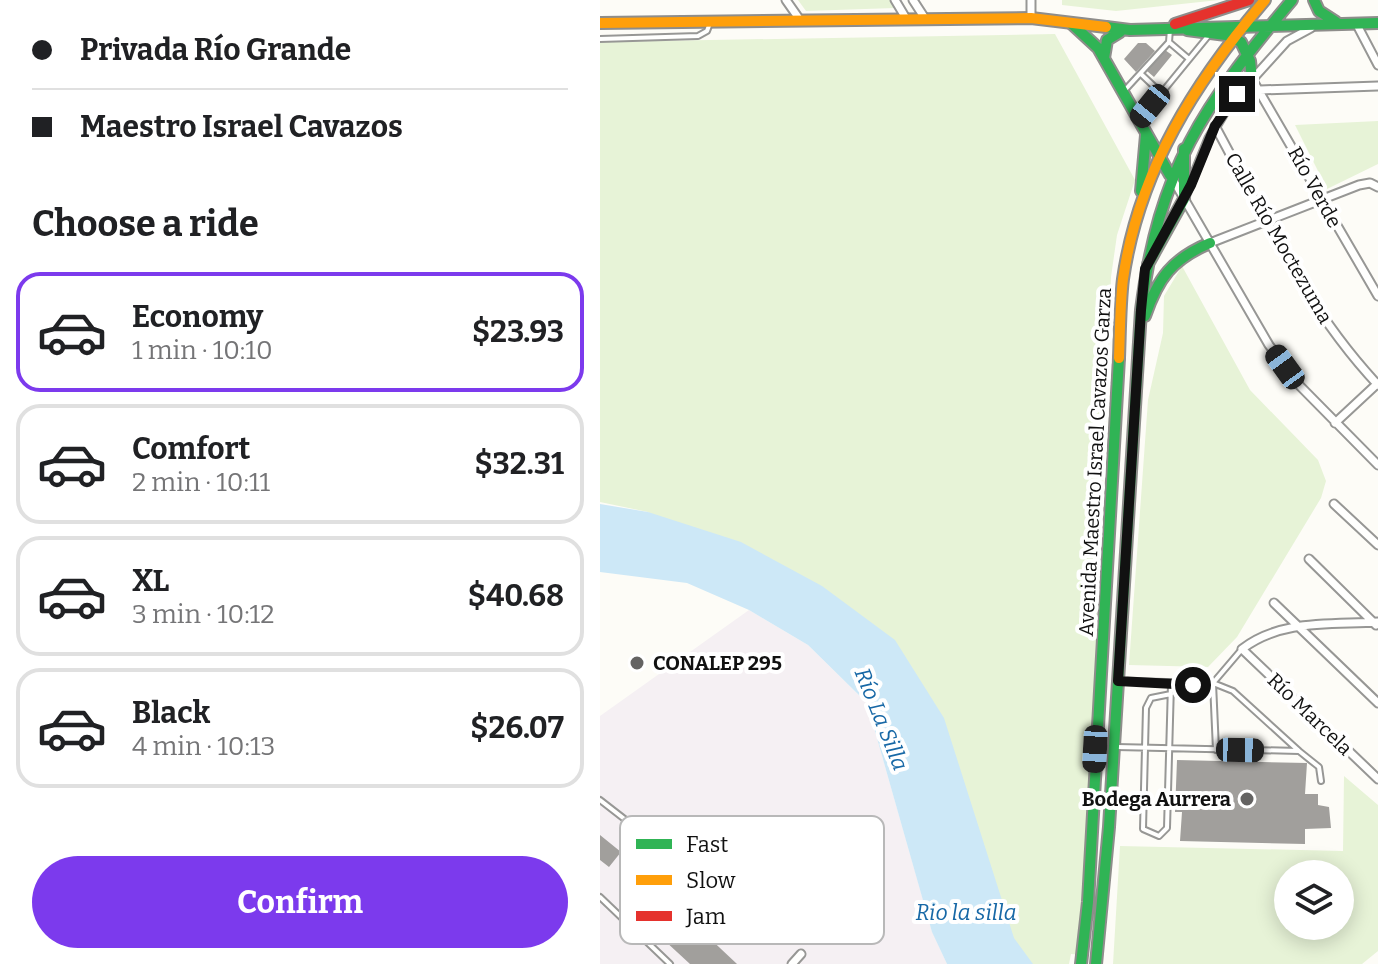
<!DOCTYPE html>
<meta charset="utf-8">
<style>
:root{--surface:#fff;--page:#f2f2f2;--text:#202124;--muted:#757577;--line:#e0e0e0;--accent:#7c3aed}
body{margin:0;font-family:Bitter,serif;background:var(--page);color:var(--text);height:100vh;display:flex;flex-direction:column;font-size:30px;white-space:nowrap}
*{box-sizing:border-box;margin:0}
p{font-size:26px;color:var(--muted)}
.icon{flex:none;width:44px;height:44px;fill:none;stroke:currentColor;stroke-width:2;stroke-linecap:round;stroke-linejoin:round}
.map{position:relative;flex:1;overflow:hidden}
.sheet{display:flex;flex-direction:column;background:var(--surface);width:600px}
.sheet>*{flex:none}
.top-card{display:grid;align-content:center;height:176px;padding:0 32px;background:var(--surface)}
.controls{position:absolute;left:674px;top:860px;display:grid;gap:16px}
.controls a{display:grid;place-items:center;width:80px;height:80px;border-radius:50%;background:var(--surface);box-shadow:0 4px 20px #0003;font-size:40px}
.end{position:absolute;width:36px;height:36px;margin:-18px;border:10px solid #111;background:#fff;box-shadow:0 0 0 4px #fff}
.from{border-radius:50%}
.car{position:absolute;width:24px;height:48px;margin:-24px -12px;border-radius:10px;box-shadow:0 0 6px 2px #0007;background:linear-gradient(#222 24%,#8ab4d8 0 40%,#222 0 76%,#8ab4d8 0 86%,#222 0)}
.top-card b{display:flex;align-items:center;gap:28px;height:76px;font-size:30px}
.top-card b+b{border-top:2px solid var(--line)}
.top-card i{width:20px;height:20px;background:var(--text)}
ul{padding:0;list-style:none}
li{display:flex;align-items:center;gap:24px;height:120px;margin:0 16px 12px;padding:0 16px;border:4px solid var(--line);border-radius:24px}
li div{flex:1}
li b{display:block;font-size:30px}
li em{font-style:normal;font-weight:700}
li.selected{border-color:var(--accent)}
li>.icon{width:72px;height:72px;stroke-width:1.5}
h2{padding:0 32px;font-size:36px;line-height:96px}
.action{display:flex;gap:16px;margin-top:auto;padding:16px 32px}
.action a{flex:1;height:92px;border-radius:48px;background:var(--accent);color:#fff;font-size:32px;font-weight:700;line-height:92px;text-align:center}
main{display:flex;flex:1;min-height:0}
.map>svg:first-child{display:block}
.industrial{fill:#f5f0f3}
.green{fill:#e7f3d7;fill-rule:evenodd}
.water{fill:#cde8f7}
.building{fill:#a19f9c}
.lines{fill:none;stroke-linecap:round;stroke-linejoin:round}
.lane-casing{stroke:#979795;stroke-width:8}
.street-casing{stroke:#979795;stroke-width:11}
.fast-casing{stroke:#8e8d8b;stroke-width:14}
.slow-casing{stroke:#8e8d8b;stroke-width:14}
.jam-casing{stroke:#8e8d8b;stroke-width:14}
.lane{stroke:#fffffe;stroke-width:4}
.street{stroke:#fffffe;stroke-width:7}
.fast{stroke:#30b455;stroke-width:10}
.slow{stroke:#ff9f0a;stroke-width:10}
.jam{stroke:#e5322d;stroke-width:10}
.route{stroke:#111;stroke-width:10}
.poi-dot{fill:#646362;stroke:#fff;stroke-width:3}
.labels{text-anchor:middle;stroke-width:8;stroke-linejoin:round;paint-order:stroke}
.street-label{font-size:20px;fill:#111;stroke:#fff}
.poi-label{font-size:20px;font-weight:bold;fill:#111;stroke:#fff;text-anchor:start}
.water-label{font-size:22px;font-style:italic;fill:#1768a6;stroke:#fff}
.key{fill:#fff;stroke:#b8b8b8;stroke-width:2}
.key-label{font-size:22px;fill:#111}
</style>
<main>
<section class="sheet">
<div class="top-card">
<b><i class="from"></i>Privada Río Grande</b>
<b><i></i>Maestro Israel Cavazos</b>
</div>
<h2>Choose a ride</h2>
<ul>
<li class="selected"><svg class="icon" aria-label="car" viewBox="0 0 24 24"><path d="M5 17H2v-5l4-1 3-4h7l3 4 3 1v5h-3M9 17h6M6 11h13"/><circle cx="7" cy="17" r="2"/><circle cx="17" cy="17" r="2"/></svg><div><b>Economy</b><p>1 min · 10:10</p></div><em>$23.93</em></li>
<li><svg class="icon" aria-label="car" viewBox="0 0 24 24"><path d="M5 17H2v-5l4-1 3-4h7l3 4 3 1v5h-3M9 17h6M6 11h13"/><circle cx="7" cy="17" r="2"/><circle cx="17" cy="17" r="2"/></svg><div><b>Comfort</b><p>2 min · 10:11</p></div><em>$32.31</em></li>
<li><svg class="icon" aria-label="car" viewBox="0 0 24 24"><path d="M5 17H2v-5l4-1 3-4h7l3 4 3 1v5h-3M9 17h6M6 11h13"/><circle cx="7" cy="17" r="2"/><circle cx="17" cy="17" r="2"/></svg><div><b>XL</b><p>3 min · 10:12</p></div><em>$40.68</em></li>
<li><svg class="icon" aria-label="car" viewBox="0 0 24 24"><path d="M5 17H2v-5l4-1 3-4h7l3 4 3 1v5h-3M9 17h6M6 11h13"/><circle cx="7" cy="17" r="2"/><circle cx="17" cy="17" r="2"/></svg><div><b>Black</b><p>4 min · 10:13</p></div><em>$26.07</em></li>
</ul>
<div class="action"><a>Confirm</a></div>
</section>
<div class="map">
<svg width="778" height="964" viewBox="0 0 778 964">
<rect width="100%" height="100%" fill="#fdfcf7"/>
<!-- industrial -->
<path class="industrial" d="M149,610L208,645L267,703L332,931L347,964H0V716Z"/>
<!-- green -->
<path class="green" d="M198,0H290L295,8L206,11Z
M462,0H619L516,11L462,5Z
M455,34L535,180L517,235L511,277L483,955L471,954L469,964H394L312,697L48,512L0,502V42Z
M778,121V164L727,189L695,125Z
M582,266L650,390L718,460L726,481L721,498L637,637L608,667L529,665L548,400L563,333L564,296Z
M744,776L778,805V951L762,964H513L520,846L743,851ZM688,874H740V926H688Z"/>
<!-- water -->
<path class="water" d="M0,504L48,512L141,542L222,586L295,640L344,718L414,938L433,964H347L332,932L267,703L208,645L149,610L87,583L0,572Z"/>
<!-- building -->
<path class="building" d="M538,43H546L555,51L536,72L524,59Z
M565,50L572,55L554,77L547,71Z
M577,760L707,763L705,794H718V805L729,807L731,828L705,829V844L580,841L582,812H575Z
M0,835L21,852L9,867L0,860Z
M86,916L137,964H90L64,940Z"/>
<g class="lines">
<defs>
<path id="lane" d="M570,29L569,42L589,59
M0,39L98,36L107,31L110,23
M541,74L561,93
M525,90L569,42
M541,118L609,35
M520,681L613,683L642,649
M613,683L616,750
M571,694L551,698L546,708L543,829L559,836L567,828C568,780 570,732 571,684
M517,747L699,751L633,691L613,683
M699,751L719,767L721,781
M0,800L85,866L126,910L163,941L178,939L192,922C187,891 112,874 85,866
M0,897L70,964
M126,910L147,885"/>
<path id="street" d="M186,0L200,20
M295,0L307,20
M313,0L326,20
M431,0V18
M756,23L778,65
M652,79L778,296
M660,90L778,86
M615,126C664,216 707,310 778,385
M571,176L669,345L700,386L778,465
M585,197L609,138L629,105L687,41L711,28
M610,243L759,185L770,183L778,187
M735,423L778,383
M734,504L778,545
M709,559L776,625
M674,603L778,703
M778,622C731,625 681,619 642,649L778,779
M192,964L201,954"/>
<path id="fast" d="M714,0L719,11L736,22
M472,24L498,48L570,175
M506,27L530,30L778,23
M587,30L626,35L641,42L650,61L652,79
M504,58L507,40L520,32
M541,191L546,135
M548,264L584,199V149
M545,316C558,278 572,259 610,243
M481,964L488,902L519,358
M496,964L509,827L541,310C559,169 603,106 692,0"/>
<path id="slow" d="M0,23L431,18L506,27
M519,358C520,332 520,304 523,279C539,170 595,82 665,0"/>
<path id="jam" d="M575,24L649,0"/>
</defs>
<!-- lane casing -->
<use href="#lane" class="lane-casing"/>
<!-- street casing -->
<use href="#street" class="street-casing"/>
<!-- fast casing -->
<use href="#fast" class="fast-casing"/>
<!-- slow casing -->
<use href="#slow" class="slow-casing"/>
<!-- jam casing -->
<use href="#jam" class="jam-casing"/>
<!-- lane -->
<use href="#lane" class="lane"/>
<!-- street -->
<use href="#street" class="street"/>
<!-- fast -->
<use href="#fast" class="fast"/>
<!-- slow -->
<use href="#slow" class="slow"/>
<!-- jam -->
<use href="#jam" class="jam"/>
</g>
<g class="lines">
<!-- route -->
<path class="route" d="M593,685L518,681L541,310L545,269L591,185L615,126L637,94"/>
</g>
<!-- markers -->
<g class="poi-dot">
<circle cx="37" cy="663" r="8"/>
<circle cx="647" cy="799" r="8"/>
</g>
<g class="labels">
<!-- street labels -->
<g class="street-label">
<text transform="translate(715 187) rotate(61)" y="7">Río Verde</text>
<text transform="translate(679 238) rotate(60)" y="7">Calle Río Moctezuma</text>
<text transform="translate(495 462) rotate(-87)" y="7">Avenida Maestro Israel Cavazos Garza</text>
<text transform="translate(710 714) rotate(44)" y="7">Río Marcela</text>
</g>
<!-- poi labels -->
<g class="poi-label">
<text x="53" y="670">CONALEP 295</text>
<text x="631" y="806" text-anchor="end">Bodega Aurrera</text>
</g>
<!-- water labels -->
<g class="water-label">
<text transform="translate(282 719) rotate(68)" y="8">Río La Silla</text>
<text x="366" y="920">Rio la silla</text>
</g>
</g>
<!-- legend -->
<rect x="20" y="816" width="264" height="128" rx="12" class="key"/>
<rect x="36" y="839" width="36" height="10" fill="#30b455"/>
<rect x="36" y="875" width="36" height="10" fill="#ff9f0a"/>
<rect x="36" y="911" width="36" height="10" fill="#e5322d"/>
<g class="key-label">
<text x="86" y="852">Fast</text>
<text x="86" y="888">Slow</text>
<text x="86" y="924">Jam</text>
</g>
</svg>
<div class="controls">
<a><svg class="icon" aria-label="layers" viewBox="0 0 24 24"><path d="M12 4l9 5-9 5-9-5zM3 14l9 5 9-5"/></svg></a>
</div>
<i class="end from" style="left:593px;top:685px"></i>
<i class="end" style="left:637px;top:94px"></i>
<i class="car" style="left:550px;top:106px;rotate:219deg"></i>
<i class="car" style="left:685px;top:367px;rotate:324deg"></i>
<i class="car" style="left:495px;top:749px;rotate:183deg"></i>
<i class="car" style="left:640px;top:750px;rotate:91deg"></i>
</div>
</main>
